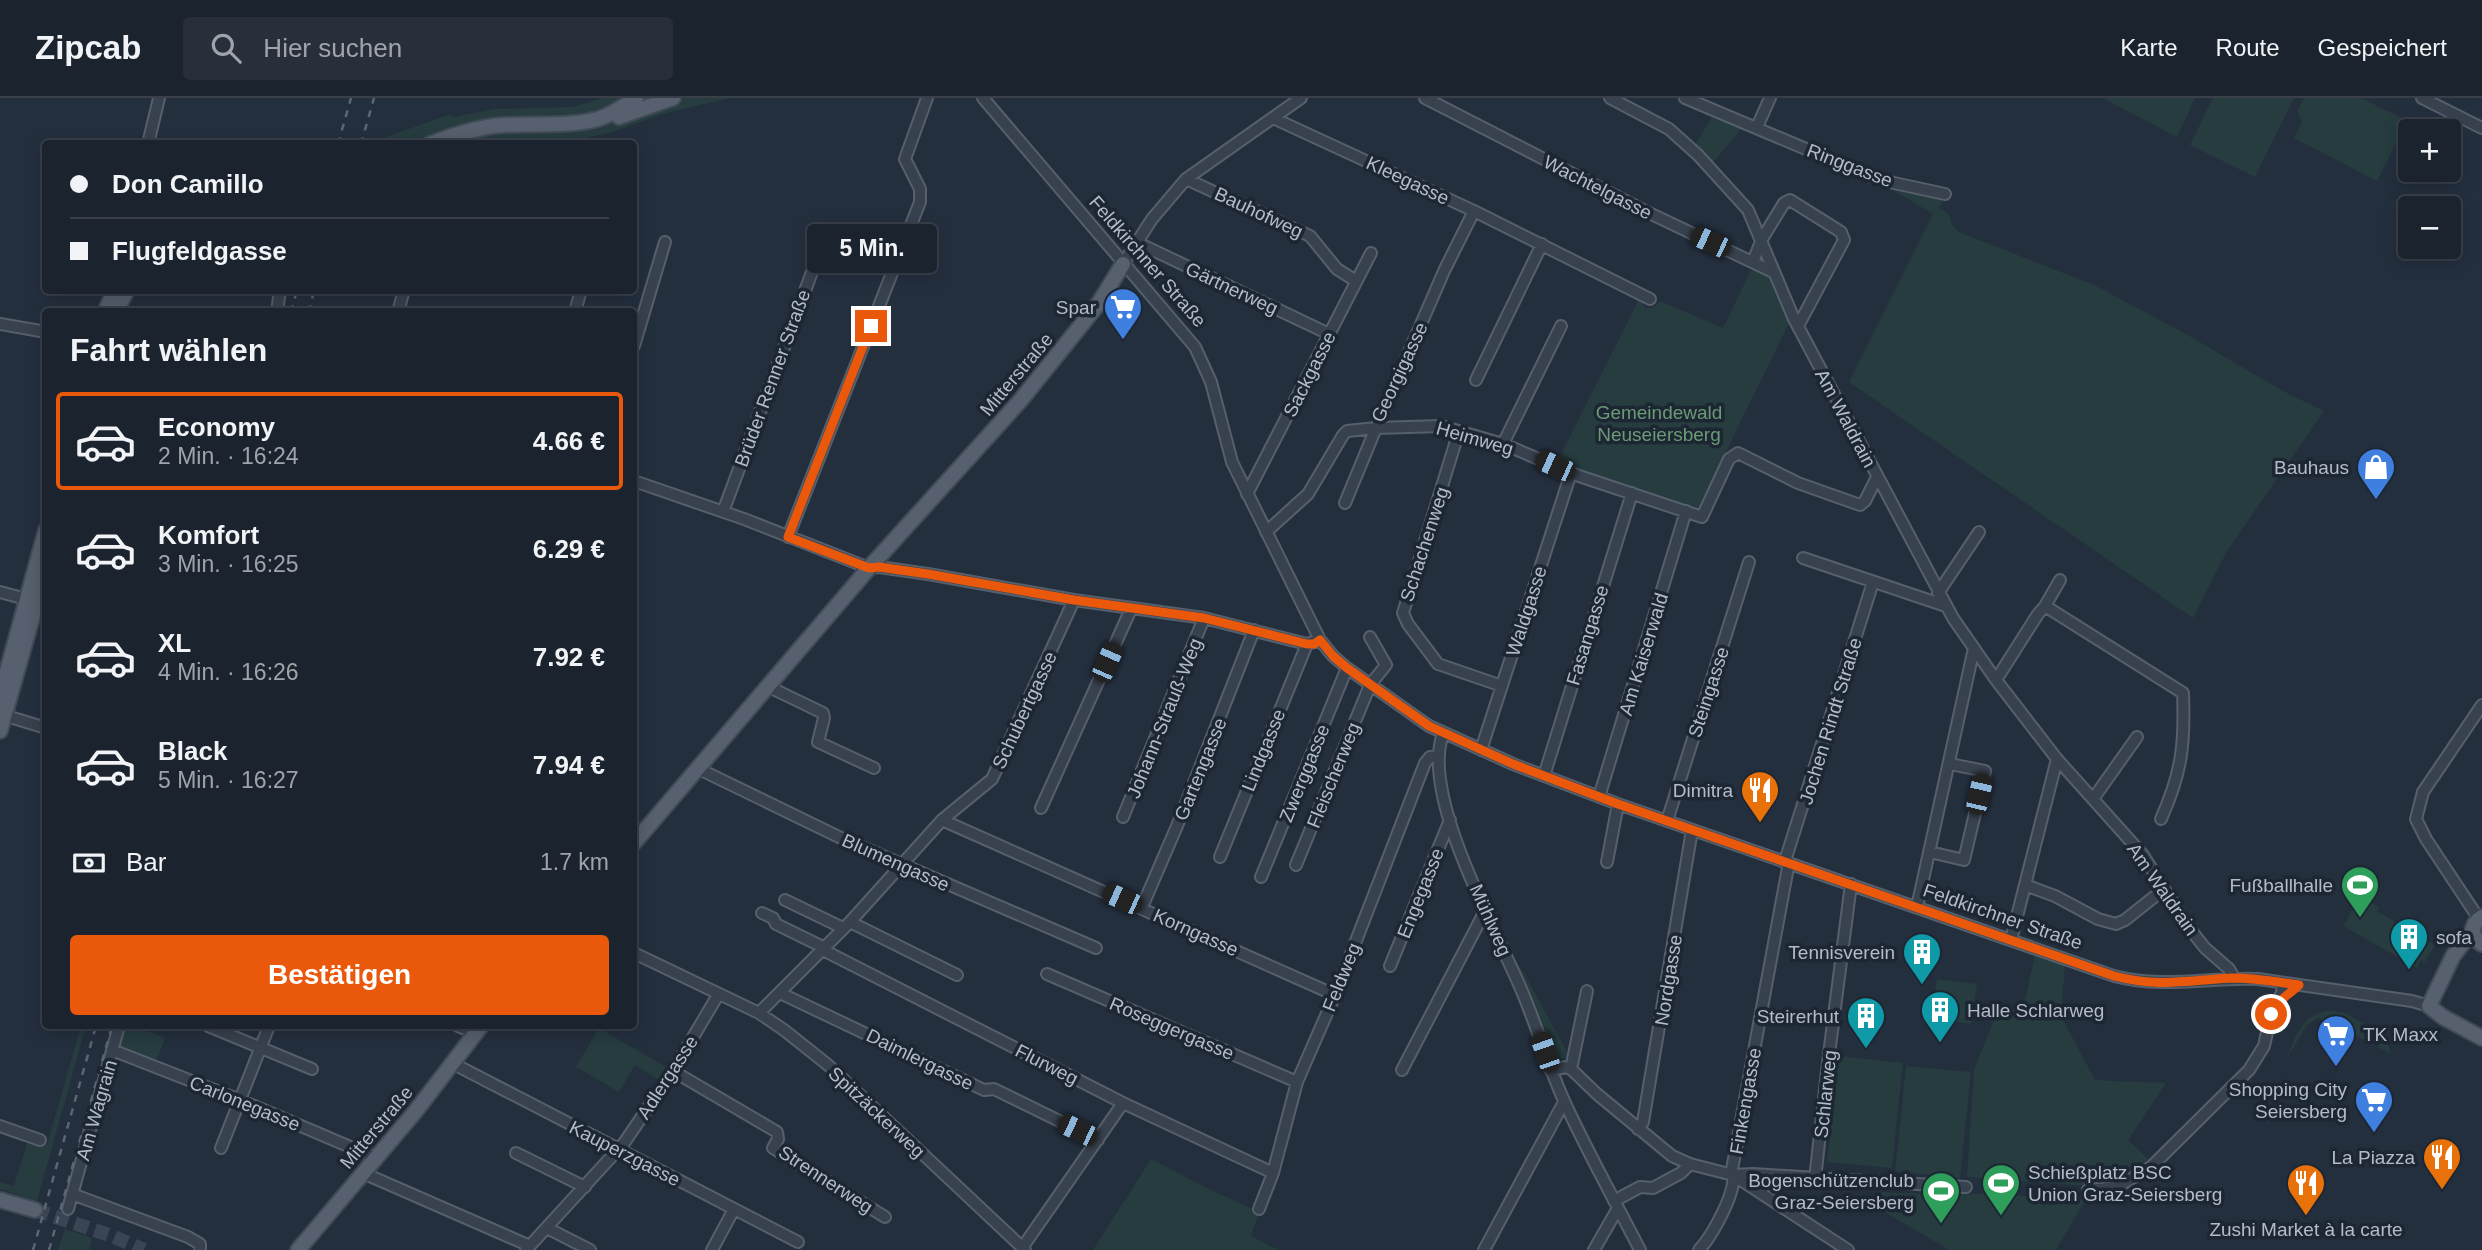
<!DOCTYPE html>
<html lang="de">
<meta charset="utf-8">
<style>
:root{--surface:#1b232e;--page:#282f3a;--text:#f1f3f6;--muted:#a0a4aa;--line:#39404a;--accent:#ea580c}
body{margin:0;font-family:Arial,sans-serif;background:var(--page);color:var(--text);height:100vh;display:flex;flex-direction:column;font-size:26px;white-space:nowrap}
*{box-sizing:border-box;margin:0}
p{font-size:23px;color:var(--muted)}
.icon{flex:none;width:38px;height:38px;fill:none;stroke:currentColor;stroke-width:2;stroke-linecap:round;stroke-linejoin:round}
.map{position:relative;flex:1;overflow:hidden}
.sheet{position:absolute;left:42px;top:210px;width:595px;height:721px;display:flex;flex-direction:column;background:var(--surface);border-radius:7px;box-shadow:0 4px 18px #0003,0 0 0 2px var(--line)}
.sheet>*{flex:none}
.banner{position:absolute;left:42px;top:42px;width:595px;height:154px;border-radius:7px;box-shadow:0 4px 18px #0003,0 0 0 2px var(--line);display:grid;align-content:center;height:154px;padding:0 28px;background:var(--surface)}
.tools{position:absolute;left:2398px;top:21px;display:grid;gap:14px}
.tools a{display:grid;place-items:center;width:63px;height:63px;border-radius:7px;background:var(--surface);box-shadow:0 4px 18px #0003,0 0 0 2px var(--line);font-size:35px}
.end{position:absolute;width:32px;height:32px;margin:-16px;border:9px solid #ea580c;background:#fff;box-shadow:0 0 0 4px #fff}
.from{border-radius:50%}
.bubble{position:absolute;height:49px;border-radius:7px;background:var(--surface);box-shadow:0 4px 18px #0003,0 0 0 2px var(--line);font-size:23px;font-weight:700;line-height:49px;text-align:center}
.car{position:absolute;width:21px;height:42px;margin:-21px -10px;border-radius:9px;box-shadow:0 0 5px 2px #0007;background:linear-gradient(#222 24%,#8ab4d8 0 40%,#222 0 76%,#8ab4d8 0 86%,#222 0)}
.banner b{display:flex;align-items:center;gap:24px;height:66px;font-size:26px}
.banner b+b{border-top:2px solid var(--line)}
.banner i{width:18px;height:18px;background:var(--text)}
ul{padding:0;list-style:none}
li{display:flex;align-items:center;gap:21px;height:98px;margin:0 14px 10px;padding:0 14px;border:4px solid transparent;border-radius:7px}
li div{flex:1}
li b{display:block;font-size:26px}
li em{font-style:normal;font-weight:700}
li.selected{border-color:var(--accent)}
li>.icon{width:63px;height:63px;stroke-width:1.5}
h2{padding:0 28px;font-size:32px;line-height:84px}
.pay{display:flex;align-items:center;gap:18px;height:77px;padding:0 28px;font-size:26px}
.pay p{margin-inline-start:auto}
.button{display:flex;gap:14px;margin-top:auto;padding:14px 28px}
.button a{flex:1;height:80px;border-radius:7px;background:var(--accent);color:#fff;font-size:28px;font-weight:700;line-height:80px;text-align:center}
header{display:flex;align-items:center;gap:42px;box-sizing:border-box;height:98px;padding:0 35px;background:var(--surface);border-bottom:2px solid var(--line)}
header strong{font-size:33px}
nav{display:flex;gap:38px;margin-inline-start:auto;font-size:24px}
.search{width:490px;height:63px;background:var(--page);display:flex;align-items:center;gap:18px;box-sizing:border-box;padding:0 24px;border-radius:7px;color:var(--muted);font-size:26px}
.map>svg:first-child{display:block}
.green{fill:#263c3f}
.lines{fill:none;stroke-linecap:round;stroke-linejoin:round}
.major-tunnel{stroke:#3a4453;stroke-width:14;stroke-dasharray:14 7;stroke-linecap:butt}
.minor-casing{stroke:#565f6c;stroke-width:14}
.major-casing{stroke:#414a57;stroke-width:18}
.minor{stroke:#38414e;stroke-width:10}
.major{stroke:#56606e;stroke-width:14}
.rail{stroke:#5a6575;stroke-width:2.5;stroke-dasharray:7 7;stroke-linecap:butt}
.route{stroke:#ea580c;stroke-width:9}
.labels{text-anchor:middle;stroke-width:7;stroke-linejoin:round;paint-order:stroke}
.street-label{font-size:19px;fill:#b4bcc9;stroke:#1d2633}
.poi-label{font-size:19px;fill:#b4bcc9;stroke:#1d2633;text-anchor:end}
.park-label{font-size:19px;fill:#6b9a76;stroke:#1d2633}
</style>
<header>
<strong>Zipcab</strong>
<div class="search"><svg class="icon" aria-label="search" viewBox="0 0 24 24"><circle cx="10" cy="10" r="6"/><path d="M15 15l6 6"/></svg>Hier suchen</div>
<nav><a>Karte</a><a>Route</a><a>Gespeichert</a></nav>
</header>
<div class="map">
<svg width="2482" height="1152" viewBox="0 0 2482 1152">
<rect width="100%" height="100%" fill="#242f3e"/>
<!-- green -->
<path class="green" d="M602,0H625L599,15L447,34L416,45L379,46L380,41L451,16L453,19L495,11L573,9Z
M683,0H730L666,15L612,34L583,41L443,46L467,38L522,31L563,35L590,32Z
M2107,0H2195L2177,39L2106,2Z
M2213,0H2294L2255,79L2190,47Z
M2304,0H2361L2408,23L2377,83L2294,40L2302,23L2297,14Z
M1715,14L1745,26L1711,67L1694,49Z
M1872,80L1945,98L1939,110L1949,116L1952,127L1959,134L2094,187L2186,236L2281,292L2324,313L2227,453L2193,520L1849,284L1933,116Z
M1753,168L1773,180L1791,221L1696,415L1555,368L1639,201L1645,210L1654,209L1660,203L1723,230Z
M2360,798L2379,809L2377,813L2435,847L2425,864L2421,862L2417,870L2343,828Z
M2035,856L2065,867L2061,918L2095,982L2166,985L2128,1042L2151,1064L2101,1089L1967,1079L1974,972L1999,909L2023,912Z
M1520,868L1569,957L1553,966L1516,869Z
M1937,881L1977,886L1971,926L1932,921Z
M2330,912L2345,915L2382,936L2386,940L2391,956L2378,949L2380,945L2369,939L2367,943L2318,920L2307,927L2287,960C2296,937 2302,916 2330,912Z
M81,928H86L37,1103L0,1091V1084L14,1088L28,1042L47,1047Z
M123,928H134L165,940L156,964L120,950L118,945Z
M599,930L669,971L661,983L635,967L619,994L576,969Z
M1838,958L1903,965L1892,1070L1827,1064Z
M1906,968L1971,974L1960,1080L1895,1073Z
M1151,1061L1213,1093L1259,1114L1251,1138L1278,1152H1093Z
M1881,1094L1945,1097V1094L2086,1101L2056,1152H1949L1873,1107Z
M65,1131L92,1140L89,1152H58Z"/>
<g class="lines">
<!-- major-tunnel -->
<path class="major-tunnel" d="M35,1112L112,1138L144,1152"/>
<defs>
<path id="minor" d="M983,0L1195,249L1211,284L1232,364L1320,542L1333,558L1347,570L1429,628L1513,666L1618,706L2114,878C2166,891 2206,879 2258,881L2412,903L2429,908
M1425,0L1645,113L1773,174
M1610,0L1669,31L1698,57L1748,112L1794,221L1953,520L1996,582L2057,661L2143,757L2186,826L2205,850L2229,871L2234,880
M1685,0L1870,78L1894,85L1945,96
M2422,0L2482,30
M1273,20L1474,113L1650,201
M1757,29L1770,0
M148,46L159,0
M1186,81L1310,138L1337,171L1356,183
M1136,144L1329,236
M1753,164L1762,141L1784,105L1790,102L1841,134L1844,142L1798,228
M1123,166L1152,121L1186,81L1301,0
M277,214L280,192
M398,214L404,192
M575,214L581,192
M0,226L46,234
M634,248L665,144
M1476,282L1542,146
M1459,333L1403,515L1408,526L1438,566L1502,588
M1503,346L1561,228
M634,383L744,421L869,470L879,469L928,476L1074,502L1204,520L1307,546L1320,542
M1247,396L1371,155
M1345,405L1376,330L1441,328L1503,346L1579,378L1702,419L1729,361L1738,355L1798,385L1860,407L1865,403L1877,379
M723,414L822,147
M1266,434L1308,396L1343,337L1347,333L1376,330L1444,173L1474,113
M788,439L920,104V91L905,61L927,0
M1803,460L1946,508
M0,494L26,501
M1938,495L1979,434
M2045,508L2183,595C2185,646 2182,674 2161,721
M1996,582L2038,516L2045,508L2060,482
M767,588L823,615L824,620L818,644L874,670
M0,616L46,630
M1443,636C1420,697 1496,832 1521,891C1537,928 1548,968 1565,1005C1588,1055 1615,1103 1640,1152
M1481,652L1571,375
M699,671L841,740L1096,850
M1544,678L1632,395
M1599,699L1686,413
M2093,701L2137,639
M1041,710L1131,511
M1123,719L1204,520
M942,722L1335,897
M1667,723L1749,464
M1930,754L1964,762L1985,673L1950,666
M1220,759L1307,546
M1785,763L1873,484
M1607,764L1618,706
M1296,767L1370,587L1386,567L1370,539
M1261,779L1347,570
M2025,787L2055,798L2098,821L2116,826L2125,822L2164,791
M785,802L843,830
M1142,809L1177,728L1254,532
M1917,809L1974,550
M762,815L773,820L776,826L825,850
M2479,821L2426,741L2416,721L2423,694L2482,607
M850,824L957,877
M2011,842L2057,661
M823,852L1123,1005L1273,1075
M634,855L759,915L784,932L828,967L1025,1152
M1390,868L1450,722
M1047,876L1297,984
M780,895L984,992L994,991L1098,1042
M759,915L850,824L942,722L992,681L1074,502
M208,928L312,971
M458,928L475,935
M112,952L240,1002L376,1060
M452,965L798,1144
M1571,971L1587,893
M1402,972L1485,813
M673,973L777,1034L778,1041L773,1050L885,1119
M1551,973L1565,969L1571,971L1597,996L1672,1058L1690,1066L1733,1077L1848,1152
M0,1028L40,1042
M1638,1031L1643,1024L1692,732
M221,1050L269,928
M516,1055L585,1089
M363,1075L530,1148
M1731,1077L1789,764
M1815,1081L1828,964L1851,786
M2088,1092L2117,1089L2151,1069L2249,972L2264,948L2271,916L2282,895L2283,885
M72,1096L188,1139L200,1146V1152
M1614,1103L1640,1089L1653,1090L1681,1075L1690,1066
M68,1111L119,928
M1259,1111L1273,1075L1297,984L1335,897L1425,665L1430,659L1439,658
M547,1130L590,1152
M1022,1150L1123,1005
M526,1152L624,1045L673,973L718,897
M712,1152L734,1111
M1484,1152L1564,1004
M1594,1152L1618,1110
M1699,1152C1712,1138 1736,1095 1733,1077L1753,1076L1966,1089"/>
<path id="major" d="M619,19L673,0
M430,46C451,38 472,31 494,28C528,24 564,30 598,21C612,17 624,8 636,0
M105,214L115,192
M116,214L127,192
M0,599L46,432
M0,633L46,471
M634,745L869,470L1020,303L1099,205L1123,166
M2482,819C2470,826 2470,839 2482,846
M2429,908L2453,858L2473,832
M2429,908L2443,919L2482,940
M0,1102L35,1112
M298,1152L415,1014L481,928"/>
</defs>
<!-- minor casing -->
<use href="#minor" class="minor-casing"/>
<!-- major casing -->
<use href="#major" class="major-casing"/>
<!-- minor -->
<use href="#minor" class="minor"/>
<!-- major -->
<use href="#major" class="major"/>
<!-- rail -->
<path class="rail" d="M338,46L351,0
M361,46L374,0
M291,214L297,192
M309,214L314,192
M33,1152L96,928
M49,1152L112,928"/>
</g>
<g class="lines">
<!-- route -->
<path class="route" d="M871,228L788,439L869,470L879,469L928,476L1074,502L1204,520L1307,546H1314L1320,542L1333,558L1347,570L1429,628L1513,666L1618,706L2114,878C2161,890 2188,882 2234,880C2256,880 2277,884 2299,887C2289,897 2276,903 2271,916"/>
</g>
<!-- icons -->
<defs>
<symbol id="supermarket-pin" viewBox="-11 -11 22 30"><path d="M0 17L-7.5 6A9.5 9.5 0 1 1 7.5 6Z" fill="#3f7fe0" stroke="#1d2633"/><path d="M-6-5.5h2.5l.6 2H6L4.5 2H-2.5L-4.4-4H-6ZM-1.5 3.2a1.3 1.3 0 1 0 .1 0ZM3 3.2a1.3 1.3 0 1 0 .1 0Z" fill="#fff"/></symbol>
<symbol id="shop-pin" viewBox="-11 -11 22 30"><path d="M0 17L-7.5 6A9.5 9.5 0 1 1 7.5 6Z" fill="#3f7fe0" stroke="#1d2633"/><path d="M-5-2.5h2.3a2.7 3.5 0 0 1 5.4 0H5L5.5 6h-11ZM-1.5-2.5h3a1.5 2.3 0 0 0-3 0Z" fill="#fff"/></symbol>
<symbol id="restaurant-pin" viewBox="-11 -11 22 30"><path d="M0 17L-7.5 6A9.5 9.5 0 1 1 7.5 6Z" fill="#e8710a" stroke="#1d2633"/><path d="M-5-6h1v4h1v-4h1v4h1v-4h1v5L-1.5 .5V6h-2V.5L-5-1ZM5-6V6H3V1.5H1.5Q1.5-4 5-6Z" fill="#fff"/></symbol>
<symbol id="stadium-pin" viewBox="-11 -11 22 30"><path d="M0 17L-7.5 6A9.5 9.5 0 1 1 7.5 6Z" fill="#2e9e5b" stroke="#1d2633"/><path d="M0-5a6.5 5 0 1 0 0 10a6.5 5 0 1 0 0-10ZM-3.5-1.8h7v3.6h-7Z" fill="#fff"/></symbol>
<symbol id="building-pin" viewBox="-11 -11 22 30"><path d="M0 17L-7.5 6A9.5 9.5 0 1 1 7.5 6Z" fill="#0f9aa8" stroke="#1d2633"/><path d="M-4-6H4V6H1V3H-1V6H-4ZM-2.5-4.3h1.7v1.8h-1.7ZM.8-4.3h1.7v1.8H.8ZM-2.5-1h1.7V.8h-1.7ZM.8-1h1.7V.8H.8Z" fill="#fff"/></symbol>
</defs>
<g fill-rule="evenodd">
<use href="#supermarket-pin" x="1101" y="187" width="44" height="60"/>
<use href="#shop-pin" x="2354" y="347" width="44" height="60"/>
<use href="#restaurant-pin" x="1738" y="670" width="44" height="60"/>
<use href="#stadium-pin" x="2338" y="765" width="44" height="60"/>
<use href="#building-pin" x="2387" y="817" width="44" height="60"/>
<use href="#building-pin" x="1900" y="832" width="44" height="60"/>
<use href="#building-pin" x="1918" y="890" width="44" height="60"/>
<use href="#building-pin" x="1844" y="896" width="44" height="60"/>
<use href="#supermarket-pin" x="2314" y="914" width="44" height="60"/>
<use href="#supermarket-pin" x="2352" y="980" width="44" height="60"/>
<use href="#restaurant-pin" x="2420" y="1037" width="44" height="60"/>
<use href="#stadium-pin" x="1979" y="1063" width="44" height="60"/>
<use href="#restaurant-pin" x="2284" y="1063" width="44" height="60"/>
<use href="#stadium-pin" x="1919" y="1071" width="44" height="60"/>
</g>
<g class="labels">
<!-- street labels -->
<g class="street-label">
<text transform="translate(1850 67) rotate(21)" y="7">Ringgasse</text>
<text transform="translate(1408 82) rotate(25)" y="7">Kleegasse</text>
<text transform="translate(1598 89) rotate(27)" y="7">Wachtelgasse</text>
<text transform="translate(1259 114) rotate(25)" y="7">Bauhofweg</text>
<text transform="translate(1148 163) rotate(49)" y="7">Feldkirchner Straße</text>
<text transform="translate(1232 190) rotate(25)" y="7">Gärtnerweg</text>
<text transform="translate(1399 274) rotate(-65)" y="7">Georgigasse</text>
<text transform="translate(1016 276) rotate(-50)" y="7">Mitterstraße</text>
<text transform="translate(1309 276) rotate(-63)" y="7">Sackgasse</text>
<text transform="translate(772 280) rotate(-70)" y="7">Brüder Renner Straße</text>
<text transform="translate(1846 320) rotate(62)" y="7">Am Waldrain</text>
<text transform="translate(1475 340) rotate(16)" y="7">Heimweg</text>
<text transform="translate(1424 446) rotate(-72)" y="7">Schachenweg</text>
<text transform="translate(1526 513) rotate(-72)" y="7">Waldgasse</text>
<text transform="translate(1587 537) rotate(-73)" y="7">Fasangasse</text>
<text transform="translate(1643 556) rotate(-73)" y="7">Am Kaiserwald</text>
<text transform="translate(1708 594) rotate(-72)" y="7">Steingasse</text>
<text transform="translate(1024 612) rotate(-65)" y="7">Schubertgasse</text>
<text transform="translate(1164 620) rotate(-68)" y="7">Johann-Strauß-Weg</text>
<text transform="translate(1830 623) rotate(-73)" y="7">Jochen Rindt Straße</text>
<text transform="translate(1263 652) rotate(-68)" y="7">Lindgasse</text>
<text transform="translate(1200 671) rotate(-68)" y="7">Gartengasse</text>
<text transform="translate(1304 675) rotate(-68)" y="7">Zwerggasse</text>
<text transform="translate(1333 677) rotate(-68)" y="7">Fleischerweg</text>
<text transform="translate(896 764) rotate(24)" y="7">Blumengasse</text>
<text transform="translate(2163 791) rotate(55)" y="7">Am Waldrain</text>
<text transform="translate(1420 795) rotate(-68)" y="7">Engegasse</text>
<text transform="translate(2003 818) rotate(19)" y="7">Feldkirchner Straße</text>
<text transform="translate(1491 822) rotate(66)" y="7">Mühlweg</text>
<text transform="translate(1196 834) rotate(24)" y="7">Korngasse</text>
<text transform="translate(1341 879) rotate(-68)" y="7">Feldweg</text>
<text transform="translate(1668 882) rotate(-81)" y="7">Nordgasse</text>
<text transform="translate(1172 930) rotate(23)" y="7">Roseggergasse</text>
<text transform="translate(920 961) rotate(26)" y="7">Daimlergasse</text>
<text transform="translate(1047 966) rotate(27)" y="7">Flurweg</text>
<text transform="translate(667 979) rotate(-57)" y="7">Adlergasse</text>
<text transform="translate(1825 996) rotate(-84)" y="7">Schlarweg</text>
<text transform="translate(1745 1003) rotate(-80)" y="7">Finkengasse</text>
<text transform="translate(245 1005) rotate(22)" y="7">Carlonegasse</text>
<text transform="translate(96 1012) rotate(-74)" y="7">Am Wagrain</text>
<text transform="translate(877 1014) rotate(43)" y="7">Spitzäckerweg</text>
<text transform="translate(376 1029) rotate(-50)" y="7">Mitterstraße</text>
<text transform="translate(625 1055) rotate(27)" y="7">Kauperzgasse</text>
<text transform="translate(826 1081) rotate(33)" y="7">Strennerweg</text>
</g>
<!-- poi labels -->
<g class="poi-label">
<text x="1096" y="216">Spar</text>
<text x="2349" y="376">Bauhaus</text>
<text x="1733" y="699">Dimitra</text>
<text x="2333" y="794">Fußballhalle</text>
<text x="2436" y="846" text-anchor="start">sofa</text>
<text x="1895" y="861">Tennisverein</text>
<text x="1967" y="919" text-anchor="start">Halle Schlarweg</text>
<text x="1839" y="925">Steirerhut</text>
<text x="2363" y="943" text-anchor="start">TK Maxx</text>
<text x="2347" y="998">Shopping City<tspan x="2347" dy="22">Seiersberg</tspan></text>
<text x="2415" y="1066">La Piazza</text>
<text x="2028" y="1081" text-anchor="start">Schießplatz BSC<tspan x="2028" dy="22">Union Graz-Seiersberg</tspan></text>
<text x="1914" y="1089">Bogenschützenclub<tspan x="1914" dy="22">Graz-Seiersberg</tspan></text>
<text x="2306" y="1138" text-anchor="middle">Zushi Market à la carte</text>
</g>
<!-- park labels -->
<g class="park-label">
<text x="1659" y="321">Gemeindewald<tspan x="1659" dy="22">Neuseiersberg</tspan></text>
</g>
</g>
</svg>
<div class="tools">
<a>+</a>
<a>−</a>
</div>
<i class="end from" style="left:2271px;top:916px"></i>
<i class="end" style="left:871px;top:228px"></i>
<div class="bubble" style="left:807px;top:126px;width:130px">5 Min.</div>
<i class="car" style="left:1710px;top:144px;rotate:295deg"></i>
<i class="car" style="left:1555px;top:368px;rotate:294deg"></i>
<i class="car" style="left:1107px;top:564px;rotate:24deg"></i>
<i class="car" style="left:1979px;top:696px;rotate:13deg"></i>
<i class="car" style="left:1122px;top:801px;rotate:294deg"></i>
<i class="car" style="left:1545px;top:954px;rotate:341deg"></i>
<i class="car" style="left:1077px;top:1032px;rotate:296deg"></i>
<div class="banner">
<b><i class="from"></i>Don Camillo</b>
<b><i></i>Flugfeldgasse</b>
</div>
<section class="sheet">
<h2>Fahrt wählen</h2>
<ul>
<li class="selected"><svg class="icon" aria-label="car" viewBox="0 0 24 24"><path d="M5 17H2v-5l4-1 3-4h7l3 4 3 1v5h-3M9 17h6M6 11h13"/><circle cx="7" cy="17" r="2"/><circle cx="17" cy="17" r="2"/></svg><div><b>Economy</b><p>2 Min. · 16:24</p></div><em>4.66 €</em></li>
<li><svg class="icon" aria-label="car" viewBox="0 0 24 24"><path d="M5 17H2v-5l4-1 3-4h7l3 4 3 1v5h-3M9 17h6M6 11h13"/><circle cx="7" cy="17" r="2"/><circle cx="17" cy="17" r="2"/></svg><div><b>Komfort</b><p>3 Min. · 16:25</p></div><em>6.29 €</em></li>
<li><svg class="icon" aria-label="car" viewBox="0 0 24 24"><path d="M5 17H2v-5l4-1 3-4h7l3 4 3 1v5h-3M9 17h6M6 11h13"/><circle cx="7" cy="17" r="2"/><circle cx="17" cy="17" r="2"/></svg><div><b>XL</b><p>4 Min. · 16:26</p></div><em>7.92 €</em></li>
<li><svg class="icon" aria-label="car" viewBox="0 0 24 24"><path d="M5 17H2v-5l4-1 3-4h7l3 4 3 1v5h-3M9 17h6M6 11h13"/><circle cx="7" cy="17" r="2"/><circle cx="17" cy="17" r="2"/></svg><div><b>Black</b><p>5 Min. · 16:27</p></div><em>7.94 €</em></li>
</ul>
<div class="pay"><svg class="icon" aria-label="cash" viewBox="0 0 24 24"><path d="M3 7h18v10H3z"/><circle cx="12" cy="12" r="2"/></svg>Bar<p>1.7 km</p></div>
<div class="button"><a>Bestätigen</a></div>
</section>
</div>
